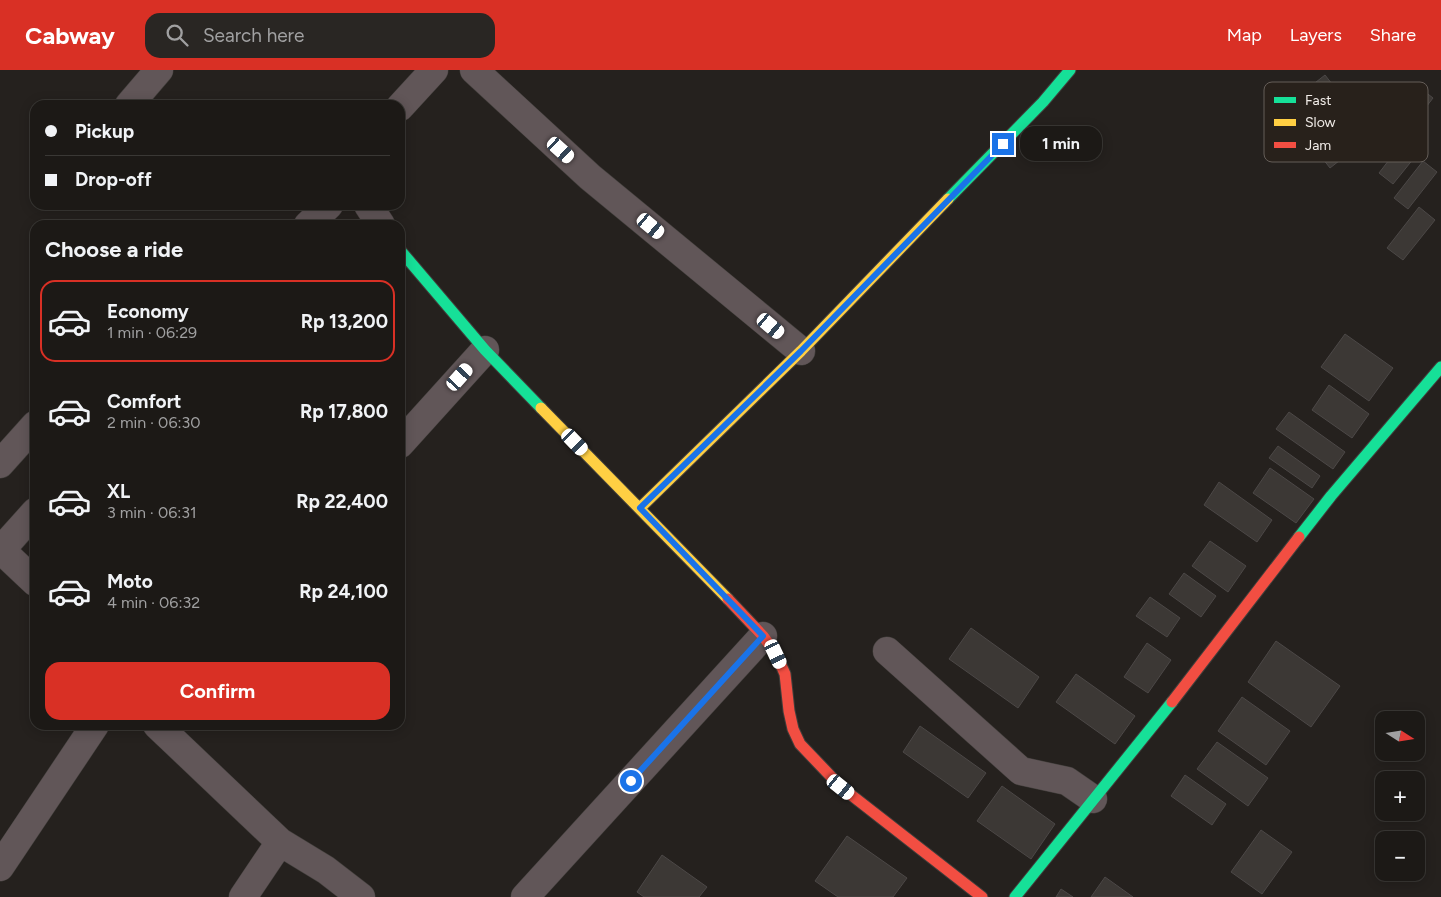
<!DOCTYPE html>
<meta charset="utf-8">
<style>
:root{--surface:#1c1916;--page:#292623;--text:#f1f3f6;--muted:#a0a0a1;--line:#3a3835;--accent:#d93025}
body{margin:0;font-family:Figtree,sans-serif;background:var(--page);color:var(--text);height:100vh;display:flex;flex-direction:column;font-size:19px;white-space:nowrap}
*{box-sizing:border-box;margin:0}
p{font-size:16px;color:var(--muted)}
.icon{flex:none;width:28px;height:28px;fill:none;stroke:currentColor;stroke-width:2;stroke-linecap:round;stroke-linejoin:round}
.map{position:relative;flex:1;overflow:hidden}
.sheet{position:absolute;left:30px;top:150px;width:375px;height:510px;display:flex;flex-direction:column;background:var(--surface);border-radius:15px;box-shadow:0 2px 12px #0003,0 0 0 1px var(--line)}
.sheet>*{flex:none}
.banner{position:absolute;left:30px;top:30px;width:375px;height:110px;border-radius:15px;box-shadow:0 2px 12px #0003,0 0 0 1px var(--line);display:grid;align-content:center;height:110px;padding:0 15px;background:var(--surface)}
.needle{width:32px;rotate:102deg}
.buttons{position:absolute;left:1375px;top:641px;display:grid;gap:10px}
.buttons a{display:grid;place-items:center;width:50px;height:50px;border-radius:10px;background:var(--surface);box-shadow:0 2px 12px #0003,0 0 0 1px var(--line);font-size:25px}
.end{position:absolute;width:22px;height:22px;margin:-11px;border:6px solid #1a73e8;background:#fff;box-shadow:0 0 0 2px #fff}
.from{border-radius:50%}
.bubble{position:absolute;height:35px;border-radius:15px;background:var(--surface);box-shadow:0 2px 12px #0003,0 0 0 1px var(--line);font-size:16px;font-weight:700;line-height:35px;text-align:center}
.car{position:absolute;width:15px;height:30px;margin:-15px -8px;border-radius:6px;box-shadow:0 0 4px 1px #0007;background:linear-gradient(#fff 24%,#345 0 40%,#fff 0 76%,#345 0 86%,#fff 0)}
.banner b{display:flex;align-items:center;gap:18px;height:48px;font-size:19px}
.banner b+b{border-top:1px solid var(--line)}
.banner i{width:12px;height:12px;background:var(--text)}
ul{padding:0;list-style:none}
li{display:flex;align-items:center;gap:15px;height:82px;margin:0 10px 8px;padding:0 5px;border:2px solid transparent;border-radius:15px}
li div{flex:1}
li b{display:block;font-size:19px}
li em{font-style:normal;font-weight:700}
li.current{border-color:var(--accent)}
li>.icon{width:45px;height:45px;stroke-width:1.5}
h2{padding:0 15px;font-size:22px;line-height:60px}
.action{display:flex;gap:10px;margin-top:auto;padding:10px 15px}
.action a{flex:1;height:58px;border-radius:15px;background:var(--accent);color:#fff;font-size:20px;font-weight:700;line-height:58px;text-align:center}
header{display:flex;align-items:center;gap:30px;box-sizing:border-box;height:70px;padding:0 25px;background:var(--accent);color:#fff}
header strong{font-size:24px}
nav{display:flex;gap:28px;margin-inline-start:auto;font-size:18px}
.search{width:350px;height:45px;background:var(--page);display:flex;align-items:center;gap:12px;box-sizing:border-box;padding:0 18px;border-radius:15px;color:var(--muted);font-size:19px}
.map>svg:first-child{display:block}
.building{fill:#3c3835;stroke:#4c4847}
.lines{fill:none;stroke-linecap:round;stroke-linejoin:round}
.street-casing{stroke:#413e3b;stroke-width:29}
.fast-casing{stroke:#413e3b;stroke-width:13}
.slow-casing{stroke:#413e3b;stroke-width:13}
.jam-casing{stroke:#413e3b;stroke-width:13}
.street{stroke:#615658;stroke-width:28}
.fast{stroke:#16e098;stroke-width:11}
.slow{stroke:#ffcf43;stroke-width:11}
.jam{stroke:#f24e42;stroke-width:11}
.route{stroke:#1a73e8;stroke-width:6}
.key{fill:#28211b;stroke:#655e59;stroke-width:1}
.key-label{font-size:14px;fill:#f2ede9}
</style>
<header>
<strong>Cabway</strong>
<div class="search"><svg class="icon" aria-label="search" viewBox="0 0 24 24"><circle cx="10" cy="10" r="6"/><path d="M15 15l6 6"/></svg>Search here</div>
<nav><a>Map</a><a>Layers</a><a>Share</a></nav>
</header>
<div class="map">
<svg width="1441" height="827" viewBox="0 0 1441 827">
<rect width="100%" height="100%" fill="#25211e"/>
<!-- building -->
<path class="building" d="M1325,5L1372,65L1330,98L1283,38Z
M1414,13L1433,28L1410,58L1390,43Z
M1399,77L1414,88L1393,114L1379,103Z
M1423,91L1437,102L1408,139L1394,128Z
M1419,137L1435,150L1403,190L1387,178Z
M1345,264L1393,298L1369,331L1321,297Z
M1329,315L1369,344L1352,368L1312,340Z
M1289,342L1345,382L1333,399L1276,359Z
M1278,376L1320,406L1312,418L1269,388Z
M1270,398L1314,429L1296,453L1253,423Z
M1219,412L1272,450L1257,472L1204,435Z
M1210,471L1246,496L1228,522L1192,496Z
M1184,503L1216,526L1201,547L1169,524Z
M1150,527L1180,548L1167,567L1136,546Z
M971,558L1039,607L1018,638L949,589Z
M1276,571L1340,616L1311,657L1248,612Z
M1147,573L1171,590L1148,623L1124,607Z
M1076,604L1135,646L1115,674L1056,632Z
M1242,627L1290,661L1266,695L1218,661Z
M920,656L986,703L968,728L903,682Z
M1217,672L1268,708L1248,736L1197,699Z
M1185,705L1226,734L1212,755L1171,726Z
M1002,716L1055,754L1031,789L977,751Z
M1261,760L1292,782L1262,824L1231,802Z
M847,766L907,808L893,827H838L815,811Z
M662,785L707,817L699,827H644L637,822Z
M1105,807L1133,827H1091Z
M1061,819L1073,827H1056Z"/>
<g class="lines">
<defs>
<path id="street" d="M474,0L590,107L801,281
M129,35L159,0
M400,37L434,0
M368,135L381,155
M308,155L329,135
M400,374L485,280
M0,394L35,355
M0,479L35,512
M1,480L35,442
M887,581L1021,701L1067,711L1093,729
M157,655L280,772L326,800L361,827
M0,797L95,655
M243,827L280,772
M525,827L763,566"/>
<path id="fast" d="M948,129L1043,32L1070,0
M400,180L485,280L541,338
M1299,467L1331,426L1441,297
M1015,827L1172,632"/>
<path id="slow" d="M541,338L728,529
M640,438L801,281L948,129"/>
<path id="jam" d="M728,529L763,566L776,584L785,604L789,641L793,659L800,674L841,717L982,827
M1172,632L1299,467"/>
</defs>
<!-- street casing -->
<use href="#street" class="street-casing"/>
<!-- fast casing -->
<use href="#fast" class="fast-casing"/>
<!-- slow casing -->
<use href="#slow" class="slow-casing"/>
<!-- jam casing -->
<use href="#jam" class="jam-casing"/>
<!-- street -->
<use href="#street" class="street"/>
<!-- fast -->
<use href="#fast" class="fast"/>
<!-- slow -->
<use href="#slow" class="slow"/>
<!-- jam -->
<use href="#jam" class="jam"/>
</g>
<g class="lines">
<!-- route -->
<path class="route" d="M631,711L763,566L640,438L801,281L1003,74"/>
</g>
<!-- legend -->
<rect x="1264" y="12" width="164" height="80" rx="8" class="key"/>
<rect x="1274" y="27" width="22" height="6" fill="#16e098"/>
<rect x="1274" y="49" width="22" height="7" fill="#ffcf43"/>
<rect x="1274" y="72" width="22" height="6" fill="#f24e42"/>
<g class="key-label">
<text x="1305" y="35">Fast</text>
<text x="1305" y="57">Slow</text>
<text x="1305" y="80">Jam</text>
</g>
</svg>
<div class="buttons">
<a><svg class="needle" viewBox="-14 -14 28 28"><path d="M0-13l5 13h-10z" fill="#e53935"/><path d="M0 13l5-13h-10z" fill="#a0a0a1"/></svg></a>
<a>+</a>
<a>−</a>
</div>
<i class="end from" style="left:631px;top:711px"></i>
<i class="end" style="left:1003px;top:74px"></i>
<div class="bubble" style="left:1020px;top:56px;width:82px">1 min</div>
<i class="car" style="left:561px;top:80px;rotate:132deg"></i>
<i class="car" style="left:651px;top:156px;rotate:130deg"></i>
<i class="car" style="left:771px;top:256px;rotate:130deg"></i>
<i class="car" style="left:460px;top:307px;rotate:42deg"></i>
<i class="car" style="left:575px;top:372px;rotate:136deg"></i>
<i class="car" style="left:776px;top:584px;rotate:155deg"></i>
<i class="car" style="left:841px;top:717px;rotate:129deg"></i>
<div class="banner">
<b><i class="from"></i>Pickup</b>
<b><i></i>Drop-off</b>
</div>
<section class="sheet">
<h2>Choose a ride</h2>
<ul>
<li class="current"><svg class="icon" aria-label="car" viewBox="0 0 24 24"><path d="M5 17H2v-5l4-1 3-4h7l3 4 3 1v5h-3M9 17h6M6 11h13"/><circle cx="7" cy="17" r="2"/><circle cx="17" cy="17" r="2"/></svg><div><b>Economy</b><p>1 min · 06:29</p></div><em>Rp 13,200</em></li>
<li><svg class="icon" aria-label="car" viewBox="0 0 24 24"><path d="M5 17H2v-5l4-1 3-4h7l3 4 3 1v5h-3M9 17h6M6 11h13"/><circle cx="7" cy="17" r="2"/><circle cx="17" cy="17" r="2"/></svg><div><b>Comfort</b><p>2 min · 06:30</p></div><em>Rp 17,800</em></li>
<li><svg class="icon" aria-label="car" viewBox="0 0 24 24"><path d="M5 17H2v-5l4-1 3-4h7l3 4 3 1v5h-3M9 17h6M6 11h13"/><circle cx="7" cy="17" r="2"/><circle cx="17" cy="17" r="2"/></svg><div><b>XL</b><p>3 min · 06:31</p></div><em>Rp 22,400</em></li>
<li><svg class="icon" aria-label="car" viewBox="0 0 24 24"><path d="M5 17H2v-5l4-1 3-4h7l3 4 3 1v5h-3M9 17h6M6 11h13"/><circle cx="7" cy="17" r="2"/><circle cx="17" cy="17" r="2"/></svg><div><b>Moto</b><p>4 min · 06:32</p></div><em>Rp 24,100</em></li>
</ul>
<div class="action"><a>Confirm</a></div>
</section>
</div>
